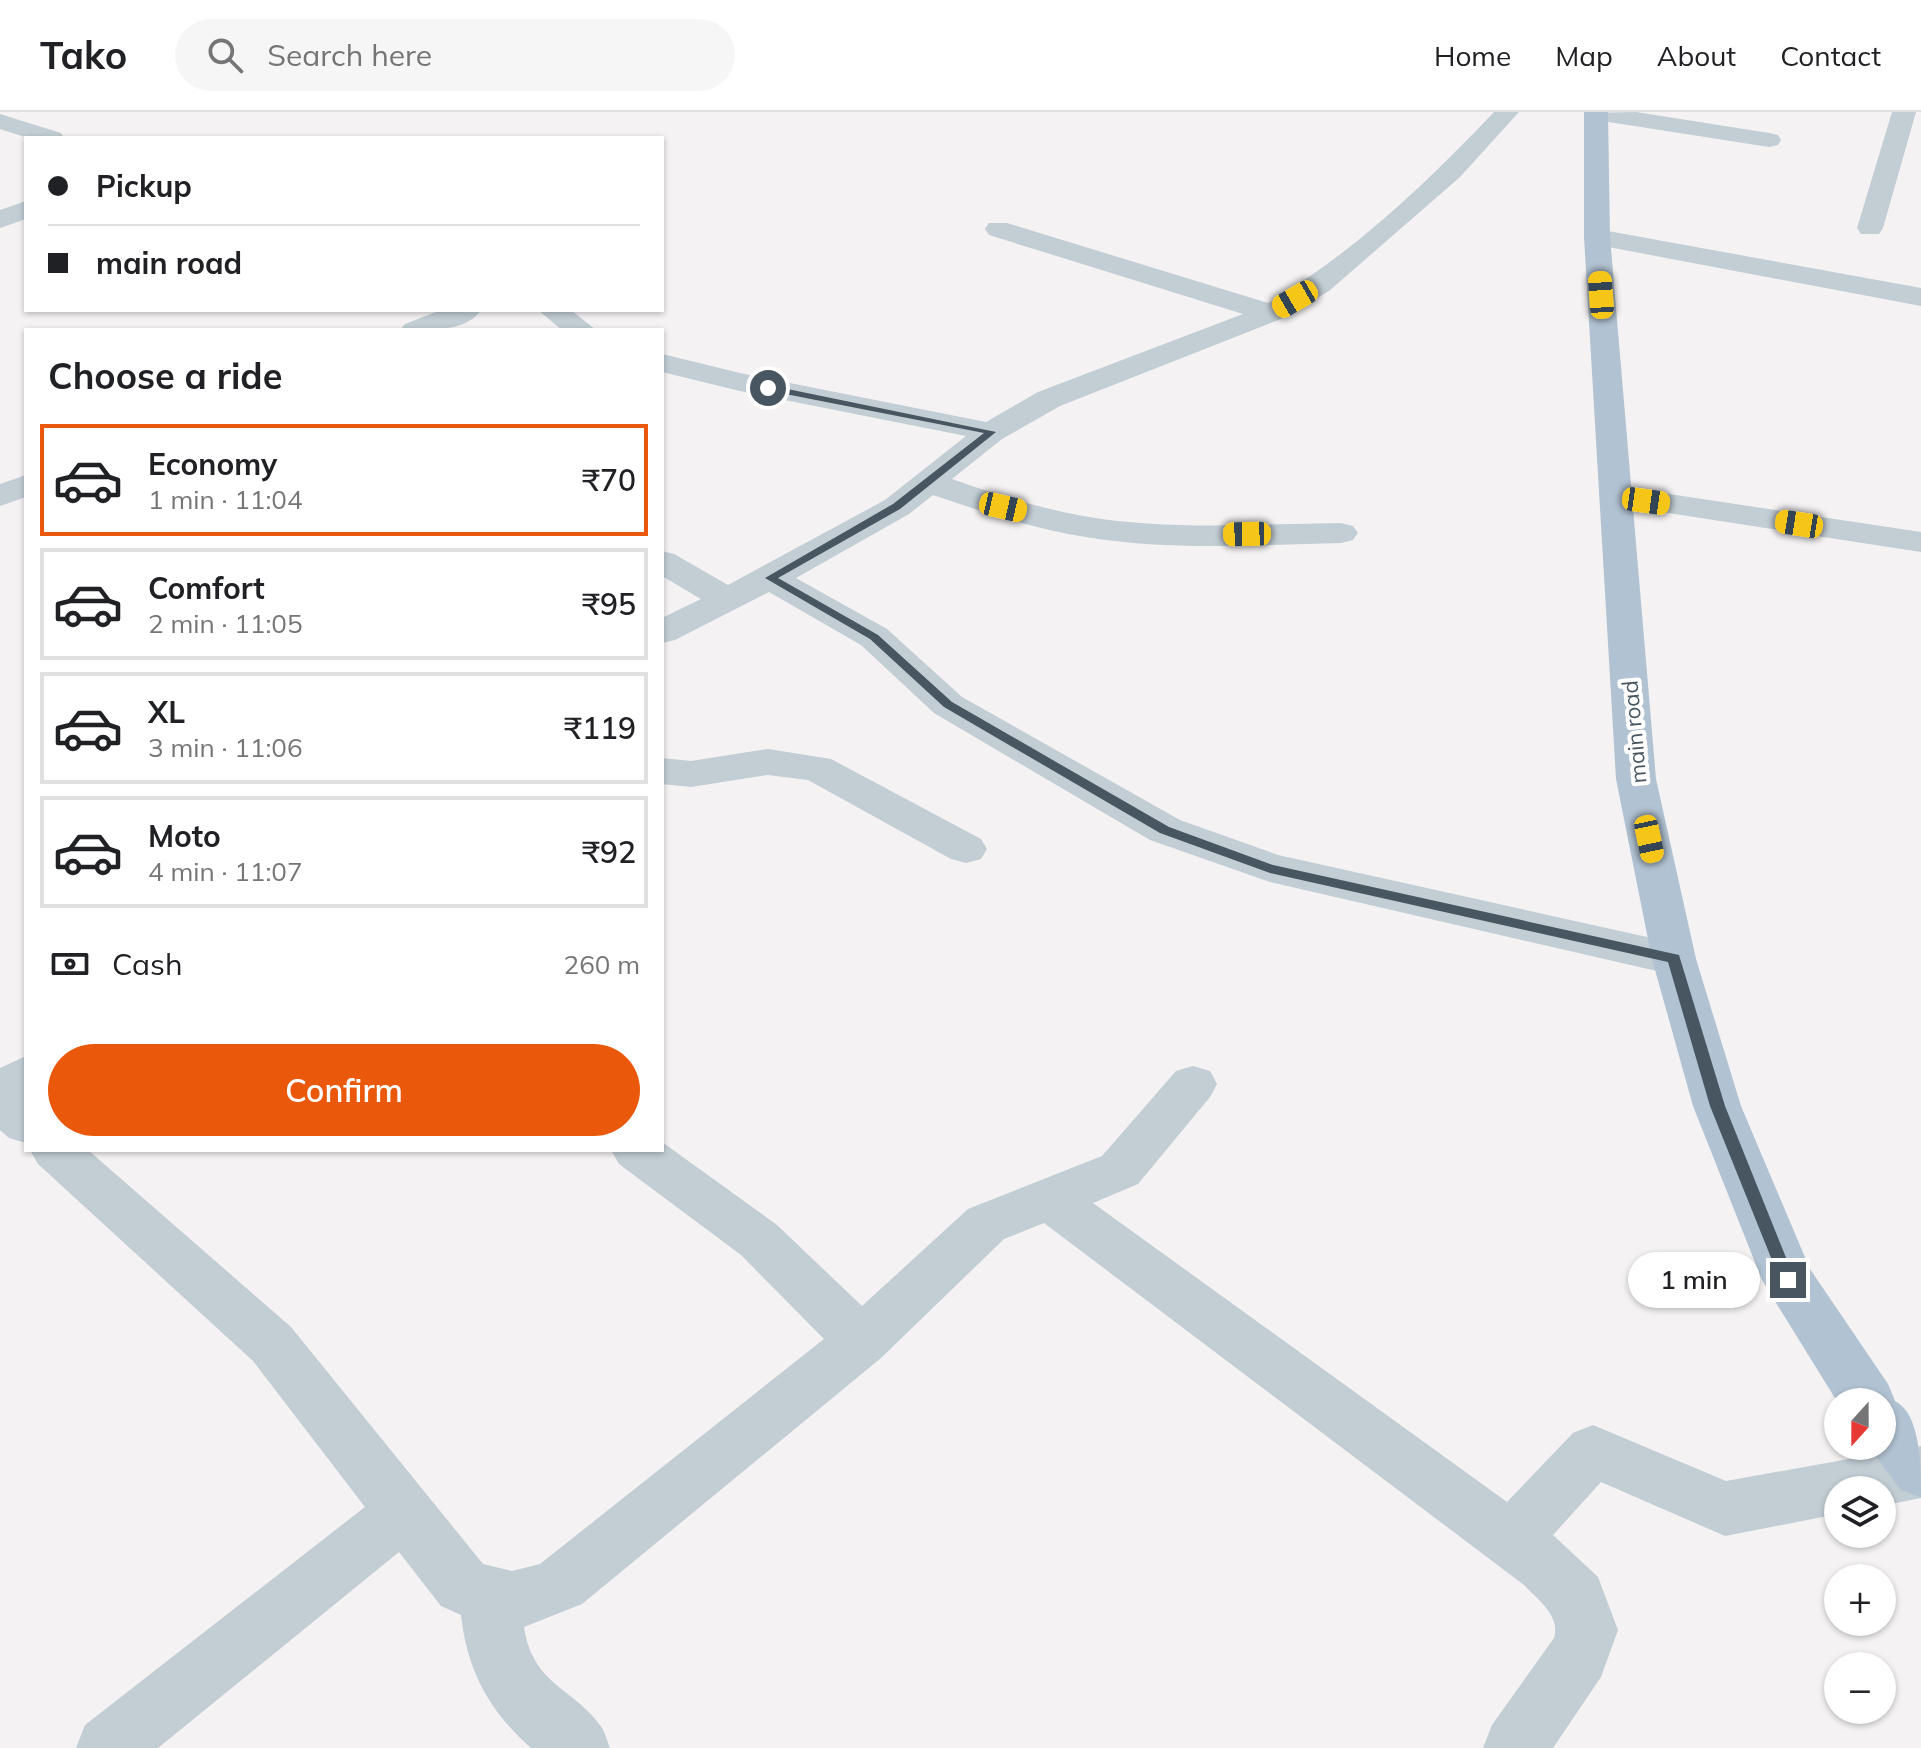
<!DOCTYPE html>
<meta charset="utf-8">
<style>
:root{--surface:#fff;--page:#f6f6f6;--text:#202124;--muted:#757577;--line:#e0e0e0;--accent:#ea580c}
body{margin:0;font-family:Mulish,sans-serif;background:var(--page);color:var(--text);height:100vh;display:flex;flex-direction:column;font-size:30px;white-space:nowrap}
*{box-sizing:border-box;margin:0}
p{font-size:26px;color:var(--muted)}
.icon{flex:none;width:44px;height:44px;fill:none;stroke:currentColor;stroke-width:2;stroke-linecap:round;stroke-linejoin:round}
.map{position:relative;flex:1;overflow:hidden}
.side{position:absolute;left:24px;top:216px;width:640px;height:824px;display:flex;flex-direction:column;background:var(--surface);border-radius:0px;box-shadow:0 2px 6px #0004}
.side>*{flex:none}
.top-card{position:absolute;left:24px;top:24px;width:640px;height:176px;border-radius:0px;box-shadow:0 2px 6px #0004;display:grid;align-content:center;height:176px;padding:0 24px;background:var(--surface)}
.needle{width:52px;rotate:201deg}
.buttons{position:absolute;left:1824px;top:1276px;display:grid;gap:16px}
.buttons a{display:grid;place-items:center;width:72px;height:72px;border-radius:50%;background:var(--surface);box-shadow:0 2px 6px #0004;font-size:40px}
.end{position:absolute;width:36px;height:36px;margin:-18px;border:10px solid #485661;background:#fff;box-shadow:0 0 0 4px #fff}
.from{border-radius:50%}
.bubble{position:absolute;height:56px;border-radius:28px;background:var(--surface);box-shadow:0 2px 6px #0004;font-size:26px;font-weight:600;line-height:56px;text-align:center}
.car{position:absolute;width:24px;height:48px;margin:-24px -12px;border-radius:10px;box-shadow:0 0 6px 2px #0007;background:linear-gradient(#f5c518 24%,#345 0 40%,#f5c518 0 76%,#345 0 86%,#f5c518 0)}
.top-card b{display:flex;align-items:center;gap:28px;height:76px;font-size:30px}
.top-card b+b{border-top:2px solid var(--line)}
.top-card i{width:20px;height:20px;background:var(--text)}
ul{padding:0;list-style:none}
li{display:flex;align-items:center;gap:24px;height:112px;margin:0 16px 12px;padding:0 8px;border:4px solid var(--line);border-radius:0px}
li div{flex:1}
li b{display:block;font-size:30px}
li em{font-style:normal;font-weight:600}
li.active{border-color:var(--accent)}
li>.icon{width:72px;height:72px;stroke-width:1.5}
h2{padding:0 24px;font-size:36px;line-height:96px}
.pay{display:flex;align-items:center;gap:20px;height:88px;padding:0 24px;font-size:30px}
.pay p{margin-inline-start:auto}
.cta{display:flex;gap:16px;margin-top:auto;padding:16px 24px}
.cta a{flex:1;height:92px;border-radius:48px;background:var(--accent);color:#fff;font-size:32px;font-weight:600;line-height:92px;text-align:center}
header{display:flex;align-items:center;gap:48px;box-sizing:border-box;height:112px;padding:0 40px;background:var(--surface);border-bottom:2px solid var(--line)}
header strong{font-size:38px}
nav{display:flex;gap:44px;margin-inline-start:auto;font-size:28px}
.search{width:560px;height:72px;background:var(--page);display:flex;align-items:center;gap:20px;box-sizing:border-box;padding:0 28px;border-radius:44px;color:var(--muted);font-size:30px}
.map>svg:first-child{display:block}
.lines{fill:none;stroke-linecap:round;stroke-linejoin:round}
.minor{fill:#c2cdd4;fill-rule:evenodd}
.major{fill:#b1c2d2;fill-rule:evenodd}
.route{fill:#485661}
.labels{text-anchor:middle;stroke-width:8;stroke-linejoin:round;paint-order:stroke}
.street-label{font-size:22px;fill:#485661;stroke:#fff}
</style>
<header>
<strong>Tako</strong>
<div class="search"><svg class="icon" aria-label="search" viewBox="0 0 24 24"><circle cx="10" cy="10" r="6"/><path d="M15 15l6 6"/></svg>Search here</div>
<nav><a>Home</a><a>Map</a><a>About</a><a>Contact</a></nav>
</header>
<div class="map">
<svg width="1921" height="1636" viewBox="0 0 1921 1636">
<rect width="100%" height="100%" fill="#f4f2f2"/>
<g class="lines">
<!-- minor -->
<path class="minor" d="M1494,0H1519L1460,65L1329,179L1281,207L1060,294L1002,327L952,367C995,382 1038,396 1083,404C1167,419 1255,412 1341,411L1353,414L1358,421L1353,428L1341,431C1256,433 1170,439 1086,425C1033,417 983,400 933,383L909,402L796,466L887,517L962,585L1180,708L1278,743L1674,831L1690,836L1696,847L1690,858L1674,863L1270,770L1150,728L934,601L861,533L769,480L675,528L662,531V506L701,487L662,464V439L674,442L728,473L885,388L966,324L740,279L662,260V242L740,261L986,310L1038,280L1243,202L989,123L985,117L989,111H1007L1268,191C1352,142 1427,71 1494,0Z
M1636,0L1769,21L1778,23L1781,28L1778,33L1769,35L1596,8L1588,6L1584,1Z
M1892,0H1916L1883,116L1879,122H1861L1857,116Z
M0,2L61,21L64,26H28L0,17Z
M26,89V107L0,116V98Z
M1597,117L1921,176V194L1587,131L1584,125L1587,119Z
M441,198H481C466,221 425,218 400,218L405,212Z
M538,198H571L596,218H562Z
M26,363V385L0,394V372Z
M1616,374L1921,420V440L1604,391L1599,384L1604,377Z
M768,637L831,647L981,727L987,737L981,747L966,751L951,747L808,668L768,663L691,675L662,672V646L691,649Z
M26,944V1031L9,1026L0,1018V956Z
M1193,954L1210,959L1217,972L1210,985L1138,1072L1093,1091L1507,1390L1573,1321L1593,1313L1726,1369L1921,1334V1386L1882,1394V1378H1838V1402L1725,1424L1601,1370L1553,1423L1598,1465L1618,1518L1601,1565L1553,1636H1483L1492,1613L1554,1526C1561,1504 1538,1488 1524,1473L1044,1111L1004,1127L881,1246L582,1492L524,1515C533,1573 571,1574 600,1613C605,1619 607,1629 610,1636H531C489,1599 467,1558 461,1503L441,1494L399,1440L158,1636H76L85,1613L365,1395L253,1249L38,1052L30,1038H88L291,1215L483,1452L512,1459L540,1452L824,1227L741,1143L619,1052L611,1038H662V1030L777,1113L862,1194L968,1097L1102,1044L1176,959Z"/>
<!-- major -->
<path class="major" d="M1584,0H1608L1610,125L1656,667L1696,847L1741,994L1810,1157L1888,1272L1895,1289C1921,1302 1921,1355 1921,1385L1901,1378L1868,1334H1882V1290L1838,1291L1762,1168L1693,994L1652,847L1616,667L1584,125Z"/>
</g>
<!-- route -->
<path class="route" d="M768,273L996,320L900,397L778,466L878,523L952,590L1169,715L1273,753L1679,843L1725,994L1795,1168L1793,1173H1782L1780,1168L1710,994L1668,850L1270,761L1160,721L944,595L870,527L765,466L893,392L984,321L765,278Z"/>
<g class="labels">
<!-- street labels -->
<g class="street-label">
<text transform="translate(1634 620) rotate(-95)" y="8">main road</text>
</g>
</g>
</svg>
<div class="buttons">
<a><svg class="needle" viewBox="-14 -14 28 28"><path d="M0-13l5 13h-10z" fill="#e53935"/><path d="M0 13l5-13h-10z" fill="#757577"/></svg></a>
<a><svg class="icon" aria-label="layers" viewBox="0 0 24 24"><path d="M12 4l9 5-9 5-9-5zM3 14l9 5 9-5"/></svg></a>
<a>+</a>
<a>−</a>
</div>
<i class="end from" style="left:768px;top:276px"></i>
<i class="end" style="left:1788px;top:1168px"></i>
<div class="bubble" style="left:1628px;top:1140px;width:132px">1 min</div>
<i class="car" style="left:1601px;top:183px;rotate:356deg"></i>
<i class="car" style="left:1295px;top:187px;rotate:240deg"></i>
<i class="car" style="left:1646px;top:389px;rotate:98deg"></i>
<i class="car" style="left:1003px;top:395px;rotate:103deg"></i>
<i class="car" style="left:1799px;top:412px;rotate:279deg"></i>
<i class="car" style="left:1247px;top:422px;rotate:269deg"></i>
<i class="car" style="left:1649px;top:727px;rotate:168deg"></i>
<div class="top-card">
<b><i class="from"></i>Pickup</b>
<b><i></i>main road</b>
</div>
<section class="side">
<h2>Choose a ride</h2>
<ul>
<li class="active"><svg class="icon" aria-label="car" viewBox="0 0 24 24"><path d="M5 17H2v-5l4-1 3-4h7l3 4 3 1v5h-3M9 17h6M6 11h13"/><circle cx="7" cy="17" r="2"/><circle cx="17" cy="17" r="2"/></svg><div><b>Economy</b><p>1 min · 11:04</p></div><em>₹70</em></li>
<li><svg class="icon" aria-label="car" viewBox="0 0 24 24"><path d="M5 17H2v-5l4-1 3-4h7l3 4 3 1v5h-3M9 17h6M6 11h13"/><circle cx="7" cy="17" r="2"/><circle cx="17" cy="17" r="2"/></svg><div><b>Comfort</b><p>2 min · 11:05</p></div><em>₹95</em></li>
<li><svg class="icon" aria-label="car" viewBox="0 0 24 24"><path d="M5 17H2v-5l4-1 3-4h7l3 4 3 1v5h-3M9 17h6M6 11h13"/><circle cx="7" cy="17" r="2"/><circle cx="17" cy="17" r="2"/></svg><div><b>XL</b><p>3 min · 11:06</p></div><em>₹119</em></li>
<li><svg class="icon" aria-label="car" viewBox="0 0 24 24"><path d="M5 17H2v-5l4-1 3-4h7l3 4 3 1v5h-3M9 17h6M6 11h13"/><circle cx="7" cy="17" r="2"/><circle cx="17" cy="17" r="2"/></svg><div><b>Moto</b><p>4 min · 11:07</p></div><em>₹92</em></li>
</ul>
<div class="pay"><svg class="icon" aria-label="cash" viewBox="0 0 24 24"><path d="M3 7h18v10H3z"/><circle cx="12" cy="12" r="2"/></svg>Cash<p>260 m</p></div>
<div class="cta"><a>Confirm</a></div>
</section>
</div>
